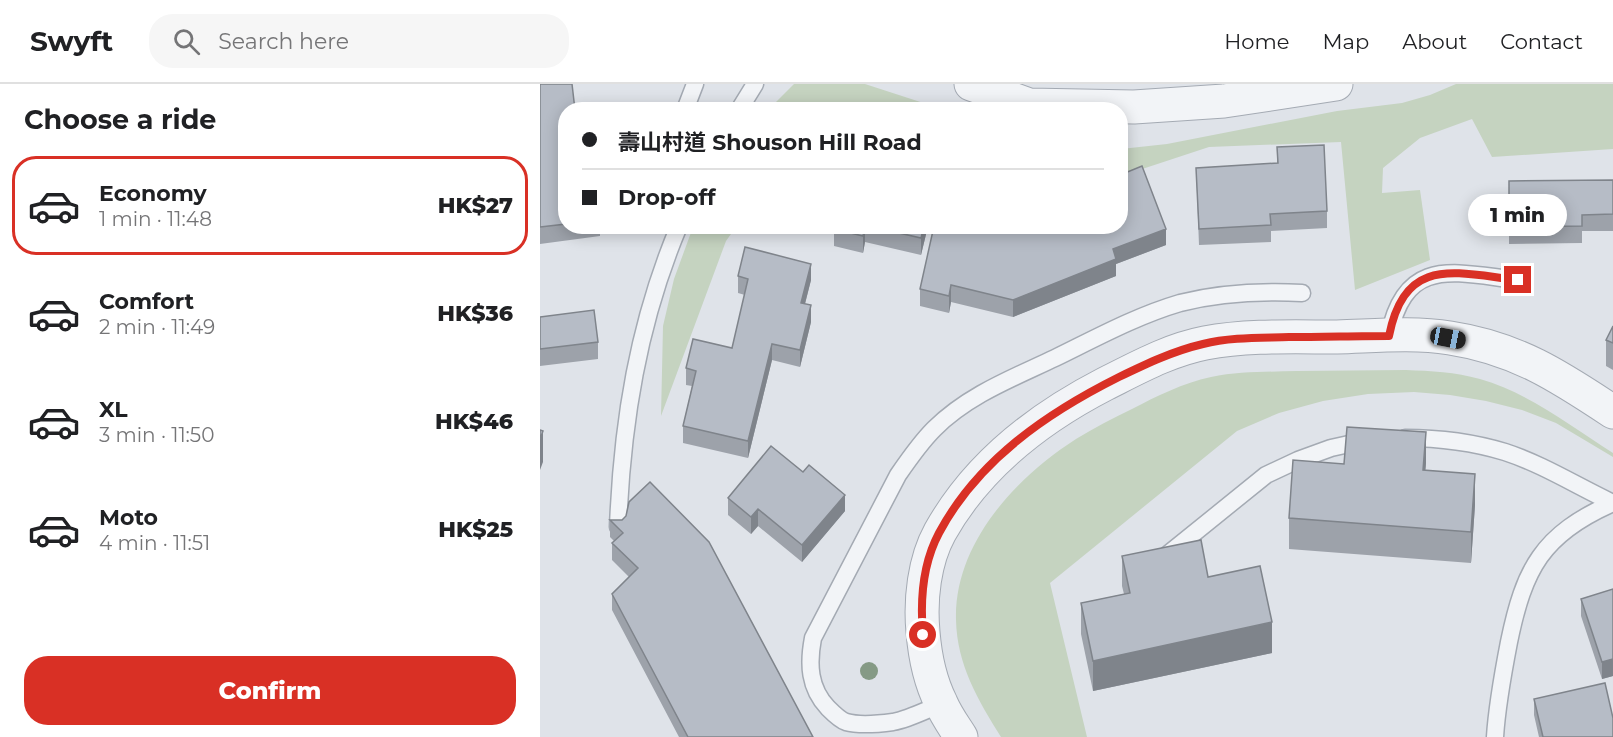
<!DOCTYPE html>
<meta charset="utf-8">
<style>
:root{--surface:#fff;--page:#f6f6f6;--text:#202124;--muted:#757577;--line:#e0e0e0;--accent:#d93025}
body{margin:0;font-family:Montserrat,"Noto Sans TC",sans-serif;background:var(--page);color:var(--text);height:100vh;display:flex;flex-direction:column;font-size:22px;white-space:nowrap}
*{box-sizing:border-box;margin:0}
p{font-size:20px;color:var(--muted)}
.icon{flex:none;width:33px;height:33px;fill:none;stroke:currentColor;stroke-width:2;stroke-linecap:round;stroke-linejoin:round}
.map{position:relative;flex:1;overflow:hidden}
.side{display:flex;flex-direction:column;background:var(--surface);width:540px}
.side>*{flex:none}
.guide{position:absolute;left:18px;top:18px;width:570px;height:132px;border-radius:24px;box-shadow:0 3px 15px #0003;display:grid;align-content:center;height:132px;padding:0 24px;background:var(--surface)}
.end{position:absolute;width:27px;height:27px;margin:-14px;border:8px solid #d93025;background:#fff;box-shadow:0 0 0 3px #fff}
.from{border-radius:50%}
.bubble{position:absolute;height:42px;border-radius:21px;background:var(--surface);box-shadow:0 3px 15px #0003;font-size:20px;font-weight:800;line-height:42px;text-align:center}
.car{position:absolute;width:18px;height:36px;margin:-18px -9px;border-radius:8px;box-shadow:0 0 4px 2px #0007;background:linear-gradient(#222 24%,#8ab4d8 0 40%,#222 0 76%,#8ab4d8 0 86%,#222 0)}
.guide b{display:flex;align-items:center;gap:21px;height:57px;font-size:22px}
.guide b+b{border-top:2px solid var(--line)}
.guide i{width:15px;height:15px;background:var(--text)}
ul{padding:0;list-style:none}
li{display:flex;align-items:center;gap:18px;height:99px;margin:0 12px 9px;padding:0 12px;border:3px solid transparent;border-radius:24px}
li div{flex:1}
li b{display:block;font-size:22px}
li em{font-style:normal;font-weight:800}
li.selected{border-color:var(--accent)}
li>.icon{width:54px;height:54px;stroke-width:1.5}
h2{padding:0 24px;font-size:27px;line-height:72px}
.cta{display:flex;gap:12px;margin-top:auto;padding:12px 24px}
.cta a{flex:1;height:69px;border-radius:24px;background:var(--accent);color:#fff;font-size:24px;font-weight:800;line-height:69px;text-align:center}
header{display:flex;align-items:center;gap:36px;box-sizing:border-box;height:84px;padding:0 30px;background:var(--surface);border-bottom:2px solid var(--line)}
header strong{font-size:28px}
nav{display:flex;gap:33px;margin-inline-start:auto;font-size:21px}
.search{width:420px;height:54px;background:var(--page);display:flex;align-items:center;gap:15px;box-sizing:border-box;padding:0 21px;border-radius:24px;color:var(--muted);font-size:22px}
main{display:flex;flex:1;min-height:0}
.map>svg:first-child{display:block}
.green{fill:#c5d3c0}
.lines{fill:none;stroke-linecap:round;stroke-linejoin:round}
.lane-casing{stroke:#a4aab3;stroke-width:19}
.street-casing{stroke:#a4aab3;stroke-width:35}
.lane{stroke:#f2f4f7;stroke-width:16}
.street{stroke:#f2f4f7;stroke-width:33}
.tree{fill:#859a85}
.wall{fill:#9da2aa}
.shaded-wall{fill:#7f848b}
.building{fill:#b6bcc6;stroke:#7f848b;stroke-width:1.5}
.route{stroke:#d93025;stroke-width:8}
</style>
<header>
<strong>Swyft</strong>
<div class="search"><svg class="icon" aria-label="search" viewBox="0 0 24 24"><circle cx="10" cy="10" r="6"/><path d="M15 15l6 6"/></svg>Search here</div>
<nav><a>Home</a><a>Map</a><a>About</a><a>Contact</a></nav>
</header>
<main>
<section class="side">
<h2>Choose a ride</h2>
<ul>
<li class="selected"><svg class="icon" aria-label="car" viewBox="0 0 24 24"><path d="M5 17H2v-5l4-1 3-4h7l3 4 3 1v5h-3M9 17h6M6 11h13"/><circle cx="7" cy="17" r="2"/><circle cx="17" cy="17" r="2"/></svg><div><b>Economy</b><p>1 min · 11:48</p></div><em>HK$27</em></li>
<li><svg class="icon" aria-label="car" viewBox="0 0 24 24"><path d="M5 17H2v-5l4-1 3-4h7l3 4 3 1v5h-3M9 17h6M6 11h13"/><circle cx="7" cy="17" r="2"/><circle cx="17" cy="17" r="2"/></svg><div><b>Comfort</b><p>2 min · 11:49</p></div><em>HK$36</em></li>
<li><svg class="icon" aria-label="car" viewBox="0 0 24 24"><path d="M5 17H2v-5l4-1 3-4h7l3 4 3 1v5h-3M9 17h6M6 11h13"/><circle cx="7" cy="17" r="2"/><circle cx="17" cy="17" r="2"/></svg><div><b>XL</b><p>3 min · 11:50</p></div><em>HK$46</em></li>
<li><svg class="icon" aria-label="car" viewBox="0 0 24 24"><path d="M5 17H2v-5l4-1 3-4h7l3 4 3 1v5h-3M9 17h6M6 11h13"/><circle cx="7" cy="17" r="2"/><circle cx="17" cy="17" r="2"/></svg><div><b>Moto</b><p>4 min · 11:51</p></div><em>HK$25</em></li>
</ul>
<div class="cta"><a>Confirm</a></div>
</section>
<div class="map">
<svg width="1073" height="653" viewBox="0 0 1073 653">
<rect width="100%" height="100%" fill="#dfe3e9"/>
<!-- green -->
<path class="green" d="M254,0H325L402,25H229Z
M916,0H1073V65L952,73L932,35L880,54L843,84L842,109L880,106L890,176L815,206L801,58L669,63L581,92V65L627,60L797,27L862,19L890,11Z
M153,143H196L186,157L121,332L123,242L134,195Z
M866,286C891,287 915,288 940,295C989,309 1031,342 1073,369V373L1016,339L982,326L946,317L910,311L874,308L828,310L783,317L739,329L697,347L510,499L547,653H461C438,616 417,581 416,536C414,460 475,394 536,355C554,344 573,334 592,325C617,312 643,299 671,293C700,287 728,288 757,287C793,287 830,286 866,286Z"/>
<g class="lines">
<defs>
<path id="lane" d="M145,26L155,0
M199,26L215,0
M849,252C865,171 915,189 978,196
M865,354C899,354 932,358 965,368C1002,380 1037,402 1073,419
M78,443C82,339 98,239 139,142
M627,471L726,391L758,376L791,364L827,356
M401,620C386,626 369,635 353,638C338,640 320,642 306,638C300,636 293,629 288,624C269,604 268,580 273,554L358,391C369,375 380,359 394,345C428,311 473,294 515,274C556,254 596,232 640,219C680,209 721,207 762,209
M955,653C957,621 963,589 969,558C984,485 1002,450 1073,419"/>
<path id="street" d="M431,0L489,21L594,23L684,17L796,0
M421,653C414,642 406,631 401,619C390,597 385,573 383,548C380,516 384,477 400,448C437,382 499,334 565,300C597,284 629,266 665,259C708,251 753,253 797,253C834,252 873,248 910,254C976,264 1019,292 1073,328"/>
</defs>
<!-- lane casing -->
<use href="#lane" class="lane-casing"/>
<!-- street casing -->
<use href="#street" class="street-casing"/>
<!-- lane -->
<use href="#lane" class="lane"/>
<!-- street -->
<use href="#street" class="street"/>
</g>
<!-- trees -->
<circle class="tree" cx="329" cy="587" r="9"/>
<!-- wall -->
<path class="wall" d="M0,0L26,26V142H60V152L0,160Z
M737,63L787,127V144L731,147V158L659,161L656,84L737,79Z
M1073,96V147H1042V159L969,160V97Z
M294,142H388L381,171L325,158L323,169L294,162Z
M477,148L626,161L576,180V192L473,233L411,218L409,229L380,222V205Z
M198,192L271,196L265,220L271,238L260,283L232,276L208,374L143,359V342L152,302L146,301V284L192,264L205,211L198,209Z
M0,233L58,258V275L0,282Z
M1073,242V286L1066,282V256Z
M886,379L885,387L935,421L931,479L749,465V434L804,380Z
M188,414L305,427L262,478L218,442L211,450L188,431Z
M70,436L273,653H139L72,526V510L89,493L72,476V459L74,457L70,453Z
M582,472L732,569L553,607L541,550V519L584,510L582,502Z
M1073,505V592L1062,595L1041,532V515Z
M994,615L1073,653H999L994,631Z"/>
<!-- shaded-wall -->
<path class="shaded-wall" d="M325,142V158L323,169V152Z
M384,142H388L381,171V154Z
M626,145V161L576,180V192L473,233V216L573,165Z
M271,180V196L261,235V219Z
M411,201V218L409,229V212Z
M271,221V238L260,283V266Z
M232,260V276L208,374V357Z
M3,347V378L0,386V355Z
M886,348V379L883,417V386Z
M935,390V421L931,479V448Z
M305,411V427L262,478V461Z
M218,425V442L211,450V433Z
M732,538V569L553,607V577Z
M1073,575V592L1062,595V578Z"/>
<!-- building -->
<path class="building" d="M0,0H32L35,26H26V140L0,143Z
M784,61L787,127L730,130L731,141L659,145L656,84L738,79L737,63Z
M602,82L626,145L573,165L576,175L473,216L411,201L409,212L380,205L394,142H451L477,148L492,142H580V91Z
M1073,96V130L1042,131V142L969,143V97Z
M294,142H325L323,152L294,145Z
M329,142H384L381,154Z
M205,163L271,180L261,219L271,221L260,266L232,260L208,357L143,342L156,287L146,284L153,255L192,264L208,195L198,192Z
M54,226L58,258L0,265V233Z
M1073,242V259L1066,256Z
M807,343L886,348L883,386L935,390L931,448L749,434L753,376L804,380Z
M0,346L3,347L0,355Z
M231,362L263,388L269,381L305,411L262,461L218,425L211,433L188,414Z
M110,398L169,458L273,653H148L72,510L98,484L72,459L83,449L70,436H82L86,432L89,418Z
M661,456L668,493L720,482L732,538L553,577L541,519L590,509L582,472Z
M1073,505V575L1062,578L1041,515Z
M1065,599L1073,634V653H1003L994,615Z"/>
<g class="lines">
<!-- route -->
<path class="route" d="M383,551C380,517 383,479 399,449C438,376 507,329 579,293C606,280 633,267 663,260C691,253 721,254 749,253C783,253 816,252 849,252C865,171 915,189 978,196"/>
</g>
</svg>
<i class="end from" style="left:383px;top:551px"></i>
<i class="end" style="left:978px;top:196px"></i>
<div class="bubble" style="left:928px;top:110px;width:99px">1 min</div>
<i class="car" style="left:908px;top:254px;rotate:101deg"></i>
<div class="guide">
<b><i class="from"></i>壽山村道 Shouson Hill Road</b>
<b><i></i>Drop-off</b>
</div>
</div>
</main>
